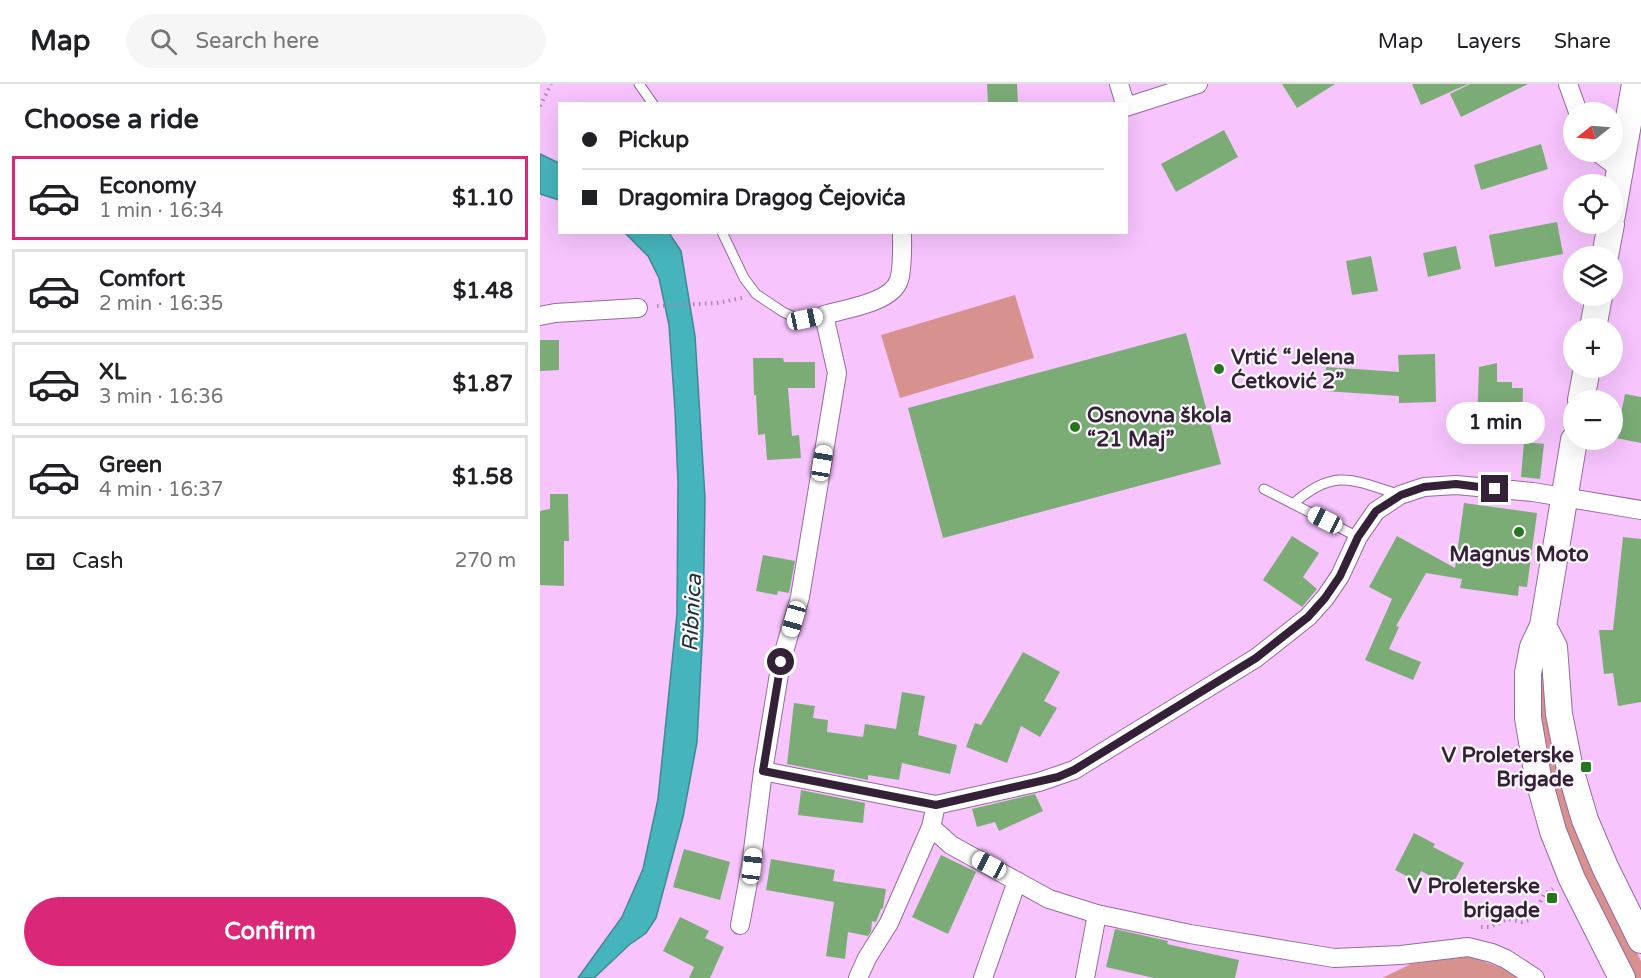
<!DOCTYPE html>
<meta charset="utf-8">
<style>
:root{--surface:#fff;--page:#f6f6f6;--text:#202124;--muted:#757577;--line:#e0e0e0;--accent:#db2777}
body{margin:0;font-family:"Varela Round",sans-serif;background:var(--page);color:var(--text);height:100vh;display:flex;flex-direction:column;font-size:22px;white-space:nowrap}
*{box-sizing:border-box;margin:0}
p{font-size:20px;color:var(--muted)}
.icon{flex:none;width:33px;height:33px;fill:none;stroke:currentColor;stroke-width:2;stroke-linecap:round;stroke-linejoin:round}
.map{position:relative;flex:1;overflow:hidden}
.panel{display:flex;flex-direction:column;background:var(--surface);width:540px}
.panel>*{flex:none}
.hud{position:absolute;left:18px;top:18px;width:570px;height:132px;border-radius:0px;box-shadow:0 6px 24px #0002;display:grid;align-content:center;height:132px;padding:0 24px;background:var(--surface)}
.needle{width:39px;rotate:253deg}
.buttons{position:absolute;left:1023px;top:18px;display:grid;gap:12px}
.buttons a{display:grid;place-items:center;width:60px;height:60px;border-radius:50%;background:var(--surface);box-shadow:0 6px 24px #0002;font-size:30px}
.end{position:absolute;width:27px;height:27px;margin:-14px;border:8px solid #342137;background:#fff;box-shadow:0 0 0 3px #fff}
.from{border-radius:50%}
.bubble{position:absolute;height:42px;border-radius:21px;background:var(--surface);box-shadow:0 6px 24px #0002;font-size:20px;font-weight:800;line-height:42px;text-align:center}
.car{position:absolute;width:18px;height:36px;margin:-18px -9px;border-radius:8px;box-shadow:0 0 4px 2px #0007;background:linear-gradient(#fff 24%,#345 0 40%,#fff 0 76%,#345 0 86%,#fff 0)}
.hud b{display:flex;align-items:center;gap:21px;height:57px;font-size:22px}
.hud b+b{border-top:2px solid var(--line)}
.hud i{width:15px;height:15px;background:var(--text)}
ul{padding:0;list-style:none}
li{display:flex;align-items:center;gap:18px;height:84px;margin:0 12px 9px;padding:0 12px;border:3px solid var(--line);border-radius:0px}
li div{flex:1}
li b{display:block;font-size:22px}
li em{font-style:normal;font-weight:800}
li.selected{border-color:var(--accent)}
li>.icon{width:54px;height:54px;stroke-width:1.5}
h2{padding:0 24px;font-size:27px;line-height:72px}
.pay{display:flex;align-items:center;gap:15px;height:66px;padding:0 24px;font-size:22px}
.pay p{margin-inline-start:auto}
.action{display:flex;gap:12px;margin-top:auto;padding:12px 24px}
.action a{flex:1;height:69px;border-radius:36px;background:var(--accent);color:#fff;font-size:24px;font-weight:800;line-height:69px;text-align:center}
header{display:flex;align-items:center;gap:36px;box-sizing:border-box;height:84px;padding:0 30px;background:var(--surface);border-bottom:2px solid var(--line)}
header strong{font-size:28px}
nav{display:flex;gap:33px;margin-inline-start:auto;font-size:21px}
.search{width:420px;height:54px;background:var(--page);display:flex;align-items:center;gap:15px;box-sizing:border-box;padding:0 21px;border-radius:33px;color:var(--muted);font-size:22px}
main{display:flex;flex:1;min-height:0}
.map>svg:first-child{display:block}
.green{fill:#d7928f}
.water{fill:#46b4bc;stroke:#418894;stroke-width:1.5}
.building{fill:#7bac76}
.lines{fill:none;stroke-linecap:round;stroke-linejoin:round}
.lane-casing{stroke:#97699d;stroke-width:11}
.street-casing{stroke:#97699d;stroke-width:20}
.secondary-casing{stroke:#97699d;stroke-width:28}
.path{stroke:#ab84b0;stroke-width:4;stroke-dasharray:1.5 4.5;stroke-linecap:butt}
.lane{stroke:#fff;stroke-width:9}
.street{stroke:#fff;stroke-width:18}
.secondary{stroke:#fff;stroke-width:26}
.route{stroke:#342137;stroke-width:8}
.poi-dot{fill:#25761f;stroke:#fdf8fe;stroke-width:2}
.labels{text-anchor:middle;stroke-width:4.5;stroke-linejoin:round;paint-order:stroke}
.poi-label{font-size:21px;font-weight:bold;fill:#342137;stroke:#fdf8fe;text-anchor:start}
.water-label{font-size:22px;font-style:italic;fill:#1b2f30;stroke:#fdf8fe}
</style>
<header>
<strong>Map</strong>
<div class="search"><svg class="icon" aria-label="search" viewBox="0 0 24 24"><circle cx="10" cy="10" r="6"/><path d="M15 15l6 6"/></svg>Search here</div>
<nav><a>Map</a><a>Layers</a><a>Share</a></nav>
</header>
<main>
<section class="panel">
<h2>Choose a ride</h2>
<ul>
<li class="selected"><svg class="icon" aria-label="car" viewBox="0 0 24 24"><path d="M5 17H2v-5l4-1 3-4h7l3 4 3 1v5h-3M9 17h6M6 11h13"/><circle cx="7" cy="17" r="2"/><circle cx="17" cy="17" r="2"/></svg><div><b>Economy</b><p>1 min · 16:34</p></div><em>$1.10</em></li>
<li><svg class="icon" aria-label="car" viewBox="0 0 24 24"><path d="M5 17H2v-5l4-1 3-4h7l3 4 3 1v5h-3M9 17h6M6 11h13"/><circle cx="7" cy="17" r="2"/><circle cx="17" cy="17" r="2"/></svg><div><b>Comfort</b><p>2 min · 16:35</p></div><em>$1.48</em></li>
<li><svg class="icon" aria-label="car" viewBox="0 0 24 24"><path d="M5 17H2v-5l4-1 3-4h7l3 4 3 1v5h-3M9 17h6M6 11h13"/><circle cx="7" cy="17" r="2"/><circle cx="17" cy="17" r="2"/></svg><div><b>XL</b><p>3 min · 16:36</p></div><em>$1.87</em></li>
<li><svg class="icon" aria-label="car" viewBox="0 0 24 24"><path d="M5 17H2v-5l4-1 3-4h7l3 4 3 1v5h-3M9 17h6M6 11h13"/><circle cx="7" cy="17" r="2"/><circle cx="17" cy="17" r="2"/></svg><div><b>Green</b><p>4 min · 16:37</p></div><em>$1.58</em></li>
</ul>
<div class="pay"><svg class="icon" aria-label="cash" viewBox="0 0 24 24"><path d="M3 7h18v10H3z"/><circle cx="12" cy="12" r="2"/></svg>Cash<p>270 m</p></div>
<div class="action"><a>Confirm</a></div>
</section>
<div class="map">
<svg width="1101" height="894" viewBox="0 0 1101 894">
<rect width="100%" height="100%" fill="#f7c4fe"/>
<!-- green -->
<path class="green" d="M475,211L494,274L360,314L341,251Z
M1002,572L1054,785L1101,877V894H1091L1041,791L1009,695L1002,639Z
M929,872L970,887L979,894H842L871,880Z"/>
<!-- water -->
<path class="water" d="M0,70L19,79V116L0,110Z
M85,149H129L141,167L155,252L165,414L163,544L157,658L143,733L116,834L106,849L89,861L54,894H38L82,833L103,785L118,715L137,530L138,399L135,326L129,241L119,194L108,172Z"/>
<!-- building -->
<path class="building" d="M447,0H477L478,20H448Z
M742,0H795L757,24Z
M872,0H928L881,21Z
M930,0H988L921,33L910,10Z
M684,46L698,73L636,108L621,80Z
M1001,60L1008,85L941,106L934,81Z
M1017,138L1023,170L955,183L949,151Z
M916,162L921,185L888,193L883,169Z
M831,172L838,207L812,211L806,177Z
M646,249L681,380L403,454L368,324Z
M0,256H19V286L0,287Z
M895,270L896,318L859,319V312L785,307L786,283L859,288L858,271Z
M213,274H243L244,278H275V304H248L252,352L259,351L261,374L227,376L225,350L218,351L216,311H214Z
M957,279V298H972V304H983L982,351L952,350V343H937L939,283Z
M1085,310L1101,313V359L1076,354Z
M984,358L1004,360L1000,395L981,393Z
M10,410H28L29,457H24V502L0,501V427L10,425Z
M924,419L997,429L987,503L979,502L978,512L920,504L922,495L886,489L856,542L859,543L849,565L881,578L873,596L825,576L852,515L829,503L857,452L915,484Z
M752,452L779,469L763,493L777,505L762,523L723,496Z
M1083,453L1101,455V618L1078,622L1073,589L1064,590L1059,546H1073Z
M223,471L255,477L249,509L238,507L237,511L216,507Z
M483,568L520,588L504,617L517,624L500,653L481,642L467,679L426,663L435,639L441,641Z
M362,608L385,612L378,651L417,661L410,690L362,679L359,696L328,691V696L247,680L254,619L275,622L273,634L288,636L287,648L323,653L325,640L356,645Z
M261,706L325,719L323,739L258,731Z
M495,710L503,727L459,747L455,738L437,743L432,725Z
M874,749L895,760L893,763L924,779L911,803L881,787L876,797L855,786Z
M144,765L190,778L180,816L133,803Z
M401,771L436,788L408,850L372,833Z
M231,775L295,786L293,797L346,805L343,824L341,825L336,838L332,837L331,847L328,852L308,848L305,875L286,872L294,818L226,806Z
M140,833L169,847L165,854L184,863L170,894H149L154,883L123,867Z
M575,845L628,857L627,860L699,876L695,894H614L566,883Z"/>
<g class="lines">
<defs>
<path id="lane" d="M99,0L113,20
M182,148L204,194L216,210L243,228L254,233L265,235L284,231
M724,405L818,453
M753,420C795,383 813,396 860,411"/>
<path id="street" d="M579,0L585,20
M1028,0L1038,28
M586,23L658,0
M1057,68L1080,85
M0,232L15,229L98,224
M223,687L396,721
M200,841L211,782L223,687L241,578L260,513L297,289L284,231C304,225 352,219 359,196C363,184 362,162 362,148
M318,894L327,874L349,839L391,743
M443,894L477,797
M545,894L557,830
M995,894L966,875L952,869L928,863L861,871L794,874L650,850L557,830L509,815L411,761L391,743L396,721L499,698L534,686L716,574L768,533L785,514L800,492L818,453L836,427L860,411L884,403L916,401L993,408L1101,426"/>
<path id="secondary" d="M1072,131L1095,0
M1065,172L1071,140
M1053,244L1059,212
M1041,316L1047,284
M1034,356L1003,542L993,563L988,589V634L998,693L1013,747L1032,795L1082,894
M1003,542L1014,563L1019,630L1030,685L1045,736L1065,783L1101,856"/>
</defs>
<!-- lane casing -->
<use href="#lane" class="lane-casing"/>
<!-- street casing -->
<use href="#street" class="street-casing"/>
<!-- secondary casing -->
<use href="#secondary" class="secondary-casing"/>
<!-- path -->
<path class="path" d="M0,22L11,0
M117,222L177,219L202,214
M941,843H950L968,835L982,838L989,836L994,831L1004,810L1013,805"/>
<!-- lane -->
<use href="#lane" class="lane"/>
<!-- street -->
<use href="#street" class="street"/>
<!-- secondary -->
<use href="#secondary" class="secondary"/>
</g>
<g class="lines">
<!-- route -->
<path class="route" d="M241,578L223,687L396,721L518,693L534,686L716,574L768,533L785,514L800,492L818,453L836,427L861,411L884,403L916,400L955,405"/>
</g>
<!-- markers -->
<g class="poi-dot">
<circle cx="679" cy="285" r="6"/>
<circle cx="535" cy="343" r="6"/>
<circle cx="979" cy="448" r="6"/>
<rect x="1040" y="677" width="12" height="12" rx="3"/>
<rect x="1006" y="808" width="12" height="12" rx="3"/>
</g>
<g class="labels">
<!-- poi labels -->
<g class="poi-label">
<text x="691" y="280">Vrtić “Jelena<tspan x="691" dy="24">Ćetković 2”</tspan></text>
<text x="547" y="338">Osnovna škola<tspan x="547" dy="24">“21 Maj”</tspan></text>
<text x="979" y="477" text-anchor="middle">Magnus Moto</text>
<text x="1034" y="678" text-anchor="end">V Proleterske<tspan x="1034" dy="24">Brigade</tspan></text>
<text x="1000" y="809" text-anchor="end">V Proleterske<tspan x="1000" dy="24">brigade</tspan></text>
</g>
<!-- water labels -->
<g class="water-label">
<text transform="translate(151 529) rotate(-87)" y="8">Ribnica</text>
</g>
</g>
</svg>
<div class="buttons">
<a><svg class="needle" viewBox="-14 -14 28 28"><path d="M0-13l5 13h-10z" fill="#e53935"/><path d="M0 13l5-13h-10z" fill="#757577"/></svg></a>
<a><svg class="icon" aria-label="locate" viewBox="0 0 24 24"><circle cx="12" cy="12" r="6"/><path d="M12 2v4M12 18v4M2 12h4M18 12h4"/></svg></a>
<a><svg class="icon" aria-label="layers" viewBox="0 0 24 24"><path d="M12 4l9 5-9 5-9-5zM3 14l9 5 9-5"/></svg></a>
<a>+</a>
<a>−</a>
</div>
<i class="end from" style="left:241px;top:578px"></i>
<i class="end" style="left:955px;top:405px"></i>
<div class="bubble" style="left:906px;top:318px;width:99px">1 min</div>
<i class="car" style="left:265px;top:235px;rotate:78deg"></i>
<i class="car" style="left:282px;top:379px;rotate:9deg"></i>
<i class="car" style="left:785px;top:436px;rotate:297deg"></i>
<i class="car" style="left:254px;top:535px;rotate:196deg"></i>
<i class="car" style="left:449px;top:781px;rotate:298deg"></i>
<i class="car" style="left:212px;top:782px;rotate:7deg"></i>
<div class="hud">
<b><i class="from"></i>Pickup</b>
<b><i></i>Dragomira Dragog Čejovića</b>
</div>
</div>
</main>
